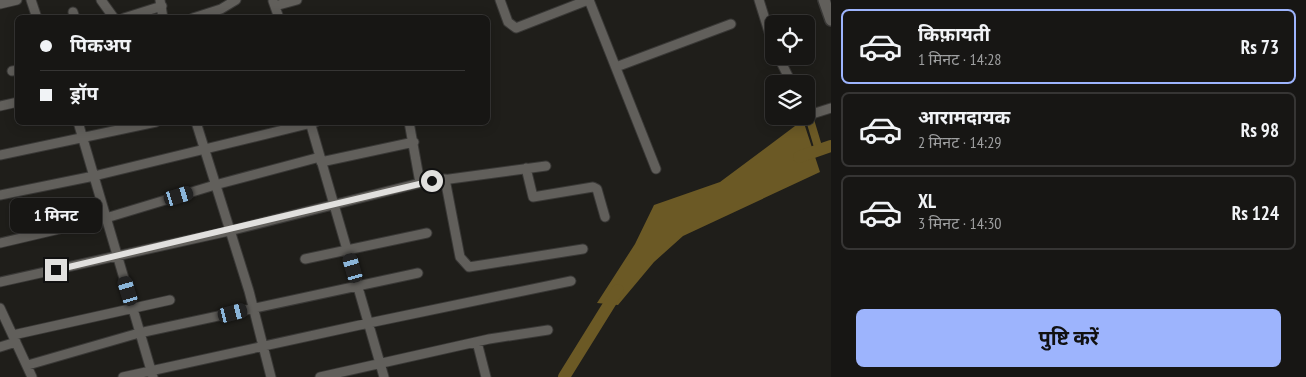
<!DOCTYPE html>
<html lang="hi">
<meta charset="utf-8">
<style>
:root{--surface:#171614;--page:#201f1d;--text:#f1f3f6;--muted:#9e9fa0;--line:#363534;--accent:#9db4fd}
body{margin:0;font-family:"PT Sans Narrow","Noto Sans Devanagari",sans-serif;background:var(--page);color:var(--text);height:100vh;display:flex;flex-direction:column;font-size:19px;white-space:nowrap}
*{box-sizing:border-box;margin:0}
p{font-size:16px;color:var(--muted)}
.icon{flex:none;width:28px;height:28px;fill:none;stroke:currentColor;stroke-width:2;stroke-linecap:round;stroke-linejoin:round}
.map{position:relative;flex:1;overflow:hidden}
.panel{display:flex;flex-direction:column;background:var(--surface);width:475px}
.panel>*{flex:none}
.top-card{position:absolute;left:15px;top:15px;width:475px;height:110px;border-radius:8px;box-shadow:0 2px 12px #0003,0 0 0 1px var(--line);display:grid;align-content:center;height:110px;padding:0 25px;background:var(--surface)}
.fabs{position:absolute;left:765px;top:15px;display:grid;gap:10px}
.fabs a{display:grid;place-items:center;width:50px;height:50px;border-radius:8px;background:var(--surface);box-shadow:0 2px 12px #0003,0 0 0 1px var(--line);font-size:25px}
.end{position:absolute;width:22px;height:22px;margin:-11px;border:6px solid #e1e0de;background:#111;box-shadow:0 0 0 2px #111}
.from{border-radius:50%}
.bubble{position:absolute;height:35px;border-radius:8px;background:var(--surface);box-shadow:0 2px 12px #0003,0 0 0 1px var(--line);font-size:16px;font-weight:700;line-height:35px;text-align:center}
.car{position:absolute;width:15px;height:30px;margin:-15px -8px;border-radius:6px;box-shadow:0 0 4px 1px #0007;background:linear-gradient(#222 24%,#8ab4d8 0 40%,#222 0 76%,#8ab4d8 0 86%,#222 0)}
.top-card b{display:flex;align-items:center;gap:18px;height:48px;font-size:19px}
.top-card b+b{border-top:1px solid var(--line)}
.top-card i{width:12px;height:12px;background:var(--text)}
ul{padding:9px 0 0;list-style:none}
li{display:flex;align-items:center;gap:15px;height:75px;margin:0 10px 8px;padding:0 15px;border:2px solid var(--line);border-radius:8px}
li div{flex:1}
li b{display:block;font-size:19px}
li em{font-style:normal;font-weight:700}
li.current{border-color:var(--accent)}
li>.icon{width:45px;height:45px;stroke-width:1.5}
.primary-button{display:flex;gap:10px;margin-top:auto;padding:10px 25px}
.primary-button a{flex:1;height:58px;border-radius:8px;background:var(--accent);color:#111;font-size:20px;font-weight:700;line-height:58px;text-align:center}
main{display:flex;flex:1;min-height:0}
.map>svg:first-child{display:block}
.water{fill:#6b5925}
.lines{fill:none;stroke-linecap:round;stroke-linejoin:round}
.canal{stroke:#6b5925;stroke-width:8}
.river{stroke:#6b5925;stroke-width:12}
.minor-casing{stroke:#393836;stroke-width:11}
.secondary-casing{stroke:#393836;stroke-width:14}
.minor{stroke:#615f5b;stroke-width:9}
.secondary{stroke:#615f5b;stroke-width:11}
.route{stroke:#e1e0de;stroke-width:6}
</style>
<main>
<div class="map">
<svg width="831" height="377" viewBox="0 0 831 377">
<rect width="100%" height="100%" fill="#1f1e1a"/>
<!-- water -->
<path class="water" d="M803,120L820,172L683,236L654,262L618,305L597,303L635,244L654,205L720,182Z"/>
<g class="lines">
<!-- canal -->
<path class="canal" d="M810,120L819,150"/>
<!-- river -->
<path class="river" d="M799,157L831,146
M564,377L618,290"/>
<defs>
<path id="minor" d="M31,0L37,18
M101,0L114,18
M160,0L163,18
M500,0L508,22L516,28L588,0
M589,0L656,169
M759,0L774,48
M273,1L279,18
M0,4L17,0
M275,6L297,0
M73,12L75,18
M124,18L162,6
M193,18L221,9L236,0
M778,56L792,84
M616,67L731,24
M12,71L18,70
M0,106L18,102
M806,113L812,114L831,108
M78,122L153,377
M196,122L249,291L271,377
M310,122L384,377
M409,122L420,183
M0,155L156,122
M321,162L414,142
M526,168L533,197L593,187L597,189L605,217
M445,179L460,257L469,267L583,249
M0,195L94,176L316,122
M0,243L106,218L215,185L320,157
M305,259L427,233
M0,282L229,231L420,183L546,166
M0,308L32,377
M13,335L170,300
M477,342L486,377
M0,347L16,342
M28,365L139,333L418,273
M123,377L369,323L571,281
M320,377L489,339L548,330"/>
<path id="secondary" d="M824,0L831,20"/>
</defs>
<!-- minor casing -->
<use href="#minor" class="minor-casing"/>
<!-- secondary casing -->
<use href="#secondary" class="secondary-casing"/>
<!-- minor -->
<use href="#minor" class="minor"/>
<!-- secondary -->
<use href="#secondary" class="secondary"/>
</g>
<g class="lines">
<!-- route -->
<path class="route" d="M56,270L432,181"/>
</g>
</svg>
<div class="fabs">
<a><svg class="icon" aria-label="locate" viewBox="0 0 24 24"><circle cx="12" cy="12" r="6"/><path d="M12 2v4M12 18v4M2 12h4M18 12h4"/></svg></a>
<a><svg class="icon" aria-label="layers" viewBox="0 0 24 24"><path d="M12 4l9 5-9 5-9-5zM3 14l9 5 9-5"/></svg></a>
</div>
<i class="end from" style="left:432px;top:181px"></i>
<i class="end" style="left:56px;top:270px"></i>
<div class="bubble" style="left:10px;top:198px;width:92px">1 मिनट</div>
<i class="car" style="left:179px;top:196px;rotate:73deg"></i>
<i class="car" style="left:353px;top:268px;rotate:344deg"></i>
<i class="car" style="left:128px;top:291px;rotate:343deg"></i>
<i class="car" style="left:233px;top:313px;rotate:76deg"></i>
<div class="top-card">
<b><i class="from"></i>पिकअप</b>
<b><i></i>ड्रॉप</b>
</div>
</div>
<section class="panel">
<ul>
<li class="current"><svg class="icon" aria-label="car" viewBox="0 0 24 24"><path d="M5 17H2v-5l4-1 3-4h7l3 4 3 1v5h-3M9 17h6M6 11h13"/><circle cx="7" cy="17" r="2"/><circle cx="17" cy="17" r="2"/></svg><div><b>किफ़ायती</b><p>1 मिनट · 14:28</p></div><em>Rs 73</em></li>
<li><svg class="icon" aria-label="car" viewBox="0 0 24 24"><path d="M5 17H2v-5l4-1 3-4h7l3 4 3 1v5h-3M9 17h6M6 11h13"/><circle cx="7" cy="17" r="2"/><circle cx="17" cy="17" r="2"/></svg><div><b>आरामदायक</b><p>2 मिनट · 14:29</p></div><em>Rs 98</em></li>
<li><svg class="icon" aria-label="car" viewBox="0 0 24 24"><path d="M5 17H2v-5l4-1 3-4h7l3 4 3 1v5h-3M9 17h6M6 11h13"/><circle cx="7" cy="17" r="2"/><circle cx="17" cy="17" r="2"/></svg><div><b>XL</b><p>3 मिनट · 14:30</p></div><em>Rs 124</em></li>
</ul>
<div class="primary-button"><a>पुष्टि करें</a></div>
</section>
</main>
